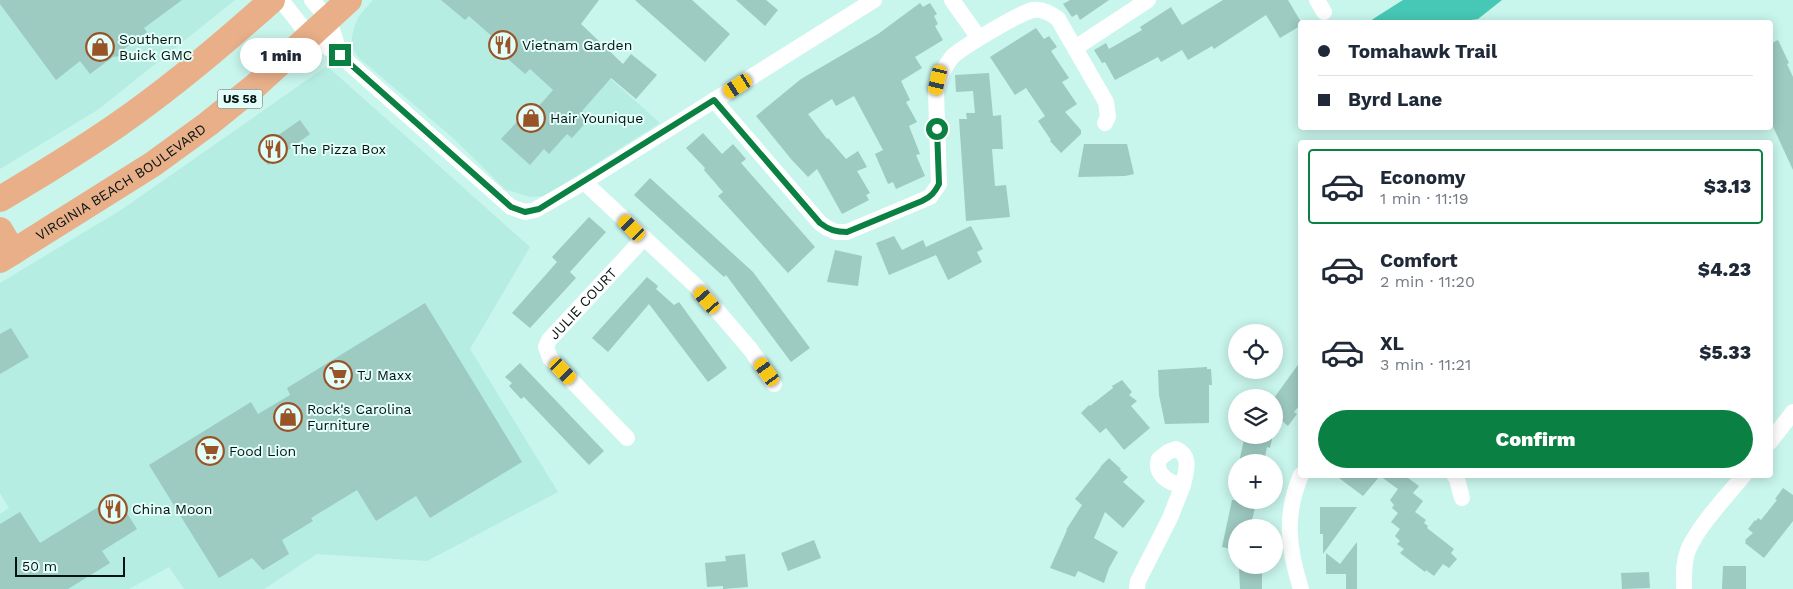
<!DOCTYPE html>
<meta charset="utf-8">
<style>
:root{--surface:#fff;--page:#f2f2f3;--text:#1f2937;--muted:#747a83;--line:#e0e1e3;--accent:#0b8043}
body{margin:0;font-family:"Work Sans",sans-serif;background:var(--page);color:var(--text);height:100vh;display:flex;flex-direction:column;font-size:19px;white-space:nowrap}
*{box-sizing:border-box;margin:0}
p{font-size:16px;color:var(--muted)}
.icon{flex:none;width:28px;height:28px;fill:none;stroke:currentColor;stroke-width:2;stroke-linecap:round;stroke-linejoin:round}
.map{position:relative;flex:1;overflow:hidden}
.panel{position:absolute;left:1298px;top:140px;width:475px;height:338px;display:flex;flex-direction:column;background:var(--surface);border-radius:5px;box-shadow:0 2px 12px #0003}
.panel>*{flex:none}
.guide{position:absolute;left:1298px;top:20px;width:475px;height:110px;border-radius:5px;box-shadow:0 2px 12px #0003;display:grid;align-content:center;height:110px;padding:0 20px;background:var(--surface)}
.fabs{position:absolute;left:1228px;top:324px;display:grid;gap:10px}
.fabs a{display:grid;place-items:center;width:55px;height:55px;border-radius:50%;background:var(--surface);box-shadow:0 2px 12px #0003;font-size:25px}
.scale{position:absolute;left:15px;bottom:12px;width:110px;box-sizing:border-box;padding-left:5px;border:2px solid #031310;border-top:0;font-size:14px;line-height:18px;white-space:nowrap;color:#031310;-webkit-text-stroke:4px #e3fef9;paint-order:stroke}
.end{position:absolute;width:22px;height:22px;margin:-11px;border:6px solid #0b8043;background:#fff;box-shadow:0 0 0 2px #fff}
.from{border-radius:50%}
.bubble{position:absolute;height:35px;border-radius:18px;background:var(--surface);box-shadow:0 2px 12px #0003;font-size:16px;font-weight:800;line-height:35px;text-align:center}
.car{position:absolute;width:15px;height:30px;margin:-15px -8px;border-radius:6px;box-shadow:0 0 4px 1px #0007;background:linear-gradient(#f5c518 24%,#345 0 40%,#f5c518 0 76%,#345 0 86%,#f5c518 0)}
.guide b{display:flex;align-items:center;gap:18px;height:48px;font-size:19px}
.guide b+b{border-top:1px solid var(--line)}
.guide i{width:12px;height:12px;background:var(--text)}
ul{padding:9px 0 0;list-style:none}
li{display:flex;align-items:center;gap:15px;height:75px;margin:0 10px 8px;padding:0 10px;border:2px solid transparent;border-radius:5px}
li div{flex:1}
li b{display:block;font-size:19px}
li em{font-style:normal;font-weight:800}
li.current{border-color:var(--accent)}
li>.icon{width:45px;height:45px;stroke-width:1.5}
.primary-button{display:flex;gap:10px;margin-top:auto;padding:10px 20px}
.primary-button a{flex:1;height:58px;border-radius:30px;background:var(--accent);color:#fff;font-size:20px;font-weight:800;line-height:58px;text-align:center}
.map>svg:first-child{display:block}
.built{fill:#b5ede2}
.water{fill:#47c7b5}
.building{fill:#9dcac1}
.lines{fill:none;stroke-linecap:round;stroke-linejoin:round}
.street{stroke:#fff;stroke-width:16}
.primary{stroke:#e8af89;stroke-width:26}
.route{stroke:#0b8043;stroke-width:6}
.labels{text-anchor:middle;stroke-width:4;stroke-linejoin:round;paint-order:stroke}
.shield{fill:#e3fef9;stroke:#465a56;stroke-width:1}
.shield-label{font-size:12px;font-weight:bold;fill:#031310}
.poi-label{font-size:14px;fill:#031310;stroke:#e3fef9;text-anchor:start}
.street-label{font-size:14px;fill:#031310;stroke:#e3fef9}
</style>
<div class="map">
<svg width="1793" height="589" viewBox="0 0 1793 589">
<rect width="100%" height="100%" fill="#c8f5ec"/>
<!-- built -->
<path class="built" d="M0,0H235L99,109L0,169Z
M373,0H522L660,123L545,196L530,197L505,189L453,138L358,57L352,47V36L355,25L359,16Z
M327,66L530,247L470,349L558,492L427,561L317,554L264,589H184L169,567L129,589H12L0,570V514L9,508L0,493V283L121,210Z"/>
<!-- water -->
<path class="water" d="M1403,0H1502L1478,19L1457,22H1371L1373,19Z"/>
<!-- building -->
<path class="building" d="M0,0H182L144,28L147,32L124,49L121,56L113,57L90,74L80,61L56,80L0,4Z
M441,0H599L581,24L623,64L631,54L657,75L636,99L611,78L582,111L590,118L572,138L567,134L549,154L544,149L530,165L501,139L526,112L530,116L553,90L530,69L525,74L491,44L495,39L469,16L465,20Z
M635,0H692L730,34L705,62Z
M736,0H766L778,10L765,26Z
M1070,0H1109L1080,20L1077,14L1072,17L1063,4Z
M1223,0H1288L1301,22L1300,26L1280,38L1266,15L1214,49L1212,46L1188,60L1182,50L1161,62L1158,57L1115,80L1105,62L1102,63L1094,50L1106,43L1109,49L1142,30L1140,27L1171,7L1182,25Z
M920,3L923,7L930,3L937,14L934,16L938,24L935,26L943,40L915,57L922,68L901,81L910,100L906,102L917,122L909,126L920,154L916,155L925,176L896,189L893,182L888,184L875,154L883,150L854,96L836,106L832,99L808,114L827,139L828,138L846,159L858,151L867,167L857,171L870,193L866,195L869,200L842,214L817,169L808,177L791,159L756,116L801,79L878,34Z
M1036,28L1044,39L1049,36L1057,47L1051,51L1069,78L1062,82L1077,104L1065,112L1081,130V134L1061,153L1050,141L1051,140L1038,121L1045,116L1026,88L1015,95L990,57Z
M1778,40L1789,63L1787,64L1793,77V170L1770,120V44Z
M989,73L993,116L1001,115L1003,149H992L995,186L1006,185L1010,217L966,221L959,119H967L966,113H975L973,91L956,92L955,75Z
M300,120L310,134L268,165L257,150Z
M703,133L722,154L733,144L746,159L741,163L815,247L788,273L718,196L723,192L704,170L705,168L686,148Z
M1084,144H1127L1134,174L1125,176L1078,177Z
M650,178L753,272L810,348L791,362L726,275L724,277L634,195Z
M589,217L606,232L570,272L576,278L530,328L512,313L557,262L552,257Z
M971,226L983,249L977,252L982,262L948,280L936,255L889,275L876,243L894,236L902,250L923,240L926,247Z
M835,250L862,256L858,286L827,282Z
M647,277L658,286L656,289L674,305L679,302L727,368L708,382L649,304L608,352L592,338Z
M425,303L522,462L430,518L416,496L376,521L357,490L311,518L313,521L282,540L289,554L263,570L252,558L219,578L149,465L251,402L258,414L290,395L287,388Z
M11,328L29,357L0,374V334Z
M1300,362V405L1294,412L1297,414L1288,426L1274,414V398Z
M520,363L604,451L589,465L524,397L521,399L509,386L512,383L505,377Z
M1207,367V369H1211L1212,385H1209V423L1165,424L1159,395L1158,370Z
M1122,380L1132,392L1129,395L1137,401L1131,406L1150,428L1124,450L1106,428L1100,433L1081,413L1089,405L1090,406L1113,388L1112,386Z
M1245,435H1273L1270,448L1267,447L1264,462H1239Z
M1109,458L1121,469L1120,470L1128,477L1123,482L1145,501L1123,528L1105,512L1094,538L1118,552L1109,568L1104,583L1078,571L1075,577L1050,568L1067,530H1066L1082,505L1075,499L1101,467H1100Z
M1335,475H1404L1419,486L1413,493L1423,501L1415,512L1426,520L1424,523L1428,526L1427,528L1454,549L1451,553L1457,559L1449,568L1443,564L1434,576L1426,570L1425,572L1400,553L1404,549L1397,544L1400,541L1395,536L1400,529L1391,522L1398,513L1392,508L1394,505L1390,500L1398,489L1380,476L1363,496Z
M1783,488L1793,495V521L1764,558L1745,543L1746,541L1745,540L1753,533L1748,529L1755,520L1756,521L1758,518L1761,520L1777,500L1775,499Z
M116,496L137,529L102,551L110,563L68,589H0V524L20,512L40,543Z
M1232,500H1257L1250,528H1236V550L1222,547Z
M1320,507H1357L1323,554V534H1320Z
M814,540L821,558L788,571L781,553Z
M1357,542V589H1346V574H1326V553L1340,564Z
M745,554L748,587L723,589V586L707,587L705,563L726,561L725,556Z
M1723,566H1746V589H1722Z
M1262,567V589H1240L1239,568Z
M1649,572L1650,588L1622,589L1621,573Z"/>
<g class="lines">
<!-- street -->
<g class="street">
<path d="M281,0L310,37L340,55L511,207L525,212L535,210L584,182L874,0"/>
<path d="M312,0L329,20L340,55"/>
<path d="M952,0L979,38"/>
<path d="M1317,0L1324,12"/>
<path d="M1075,48L1148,0"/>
<path d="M714,100L820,223L827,228L836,232H847L930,197L939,184L936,92C939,79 943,68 952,57C961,48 1021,12 1033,10C1043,9 1050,13 1058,19L1106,102L1108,117L1105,123"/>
<path d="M584,182L697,287L751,350L774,384"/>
<path id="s1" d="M627,438L550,358L546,347L549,340L643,239"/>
<path d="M1770,442L1793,412"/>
<path d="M1176,449C1192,456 1186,471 1183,485C1169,484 1154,474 1159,459L1168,452Z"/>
<path d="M1301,475C1284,515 1288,548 1301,589"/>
<path d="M1454,475L1457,479L1462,498"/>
<path d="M1137,589L1138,581L1170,518L1183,485"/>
<path d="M1684,589C1684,576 1683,563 1688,550C1699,525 1726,497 1744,475"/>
</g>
<!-- primary -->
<g class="primary">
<path d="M0,199C39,176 78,152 116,126C171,88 222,45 272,0"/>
<path d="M0,230L13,252"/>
<path id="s2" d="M0,260L153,164L208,124L254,87L349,0"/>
</g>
</g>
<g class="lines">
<!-- route -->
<path class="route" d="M340,55L511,207L525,212L539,209L714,100L820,223C829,230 836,232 847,232L922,201C931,197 935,192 939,184L937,129"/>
</g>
<!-- icons -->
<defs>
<symbol id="restaurant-ring" viewBox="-11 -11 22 22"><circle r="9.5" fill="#e3fef9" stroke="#985427" stroke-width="1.5"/><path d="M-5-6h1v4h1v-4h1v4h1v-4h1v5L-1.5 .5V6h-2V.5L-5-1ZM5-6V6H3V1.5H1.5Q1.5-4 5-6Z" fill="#985427"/></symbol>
<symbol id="shop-ring" viewBox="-11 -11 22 22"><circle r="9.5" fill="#e3fef9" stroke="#985427" stroke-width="1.5"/><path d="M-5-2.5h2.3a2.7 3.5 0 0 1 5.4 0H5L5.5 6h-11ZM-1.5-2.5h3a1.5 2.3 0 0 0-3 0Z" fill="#985427"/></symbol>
<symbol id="supermarket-ring" viewBox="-11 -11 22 22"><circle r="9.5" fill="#e3fef9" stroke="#985427" stroke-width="1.5"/><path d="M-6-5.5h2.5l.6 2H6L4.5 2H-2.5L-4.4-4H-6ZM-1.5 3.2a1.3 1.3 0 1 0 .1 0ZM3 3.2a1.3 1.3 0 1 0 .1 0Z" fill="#985427"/></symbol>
</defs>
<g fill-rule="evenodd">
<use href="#restaurant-ring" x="487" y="29" width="32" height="32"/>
<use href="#shop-ring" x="84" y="31" width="32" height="32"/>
<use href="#shop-ring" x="515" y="102" width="32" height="32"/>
<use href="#restaurant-ring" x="257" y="133" width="32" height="32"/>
<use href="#supermarket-ring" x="322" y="359" width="32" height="32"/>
<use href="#shop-ring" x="272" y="401" width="32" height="32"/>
<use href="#supermarket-ring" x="194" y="435" width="32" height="32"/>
<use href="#restaurant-ring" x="97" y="493" width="32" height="32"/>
</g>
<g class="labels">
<!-- shield labels -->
<rect class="shield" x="217.5" y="89.5" width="45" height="19" rx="4"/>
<g class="shield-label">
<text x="240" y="103">US 58</text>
</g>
<!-- poi labels -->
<g class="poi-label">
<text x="119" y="44">Southern<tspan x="119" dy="16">Buick GMC</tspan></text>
<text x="522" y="50">Vietnam Garden</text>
<text x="550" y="123">Hair Younique</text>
<text x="292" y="154">The Pizza Box</text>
<text x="357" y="380">TJ Maxx</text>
<text x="307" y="414">Rock's Carolina<tspan x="307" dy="16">Furniture</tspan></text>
<text x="229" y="456">Food Lion</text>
<text x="132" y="514">China Moon</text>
</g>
<!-- street labels -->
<g class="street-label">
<text dy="5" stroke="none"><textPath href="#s2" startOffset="144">VIRGINIA BEACH BOULEVARD</textPath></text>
<text dy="5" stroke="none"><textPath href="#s1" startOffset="180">JULIE COURT</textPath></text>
</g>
</g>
</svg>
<div class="fabs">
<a><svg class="icon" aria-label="locate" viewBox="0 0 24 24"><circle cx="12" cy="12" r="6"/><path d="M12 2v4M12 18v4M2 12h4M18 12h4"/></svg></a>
<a><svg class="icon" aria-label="layers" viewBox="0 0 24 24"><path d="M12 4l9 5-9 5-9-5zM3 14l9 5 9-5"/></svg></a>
<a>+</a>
<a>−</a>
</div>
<div class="scale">50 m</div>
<i class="end from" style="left:937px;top:129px"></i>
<i class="end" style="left:340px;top:55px"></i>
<div class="bubble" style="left:240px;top:38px;width:82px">1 min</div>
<i class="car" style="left:938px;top:80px;rotate:193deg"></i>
<i class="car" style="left:738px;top:86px;rotate:237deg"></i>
<i class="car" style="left:632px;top:228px;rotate:314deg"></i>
<i class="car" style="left:707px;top:300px;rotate:319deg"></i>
<i class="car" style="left:563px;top:371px;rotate:136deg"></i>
<i class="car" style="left:767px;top:372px;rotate:324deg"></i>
<div class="guide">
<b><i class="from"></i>Tomahawk Trail</b>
<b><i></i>Byrd Lane</b>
</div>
<section class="panel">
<ul>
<li class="current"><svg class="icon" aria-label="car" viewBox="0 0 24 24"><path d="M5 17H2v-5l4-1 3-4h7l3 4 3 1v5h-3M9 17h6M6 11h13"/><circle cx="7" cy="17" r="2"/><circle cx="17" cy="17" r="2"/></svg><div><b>Economy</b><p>1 min · 11:19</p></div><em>$3.13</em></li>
<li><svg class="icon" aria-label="car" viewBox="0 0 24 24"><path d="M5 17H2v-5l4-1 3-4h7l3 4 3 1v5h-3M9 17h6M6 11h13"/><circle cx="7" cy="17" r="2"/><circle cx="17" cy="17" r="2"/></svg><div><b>Comfort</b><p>2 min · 11:20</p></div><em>$4.23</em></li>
<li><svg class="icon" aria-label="car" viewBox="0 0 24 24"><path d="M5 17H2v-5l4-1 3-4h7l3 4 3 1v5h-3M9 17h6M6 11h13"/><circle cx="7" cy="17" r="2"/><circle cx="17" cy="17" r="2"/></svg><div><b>XL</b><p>3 min · 11:21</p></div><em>$5.33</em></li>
</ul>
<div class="primary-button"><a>Confirm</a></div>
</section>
</div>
